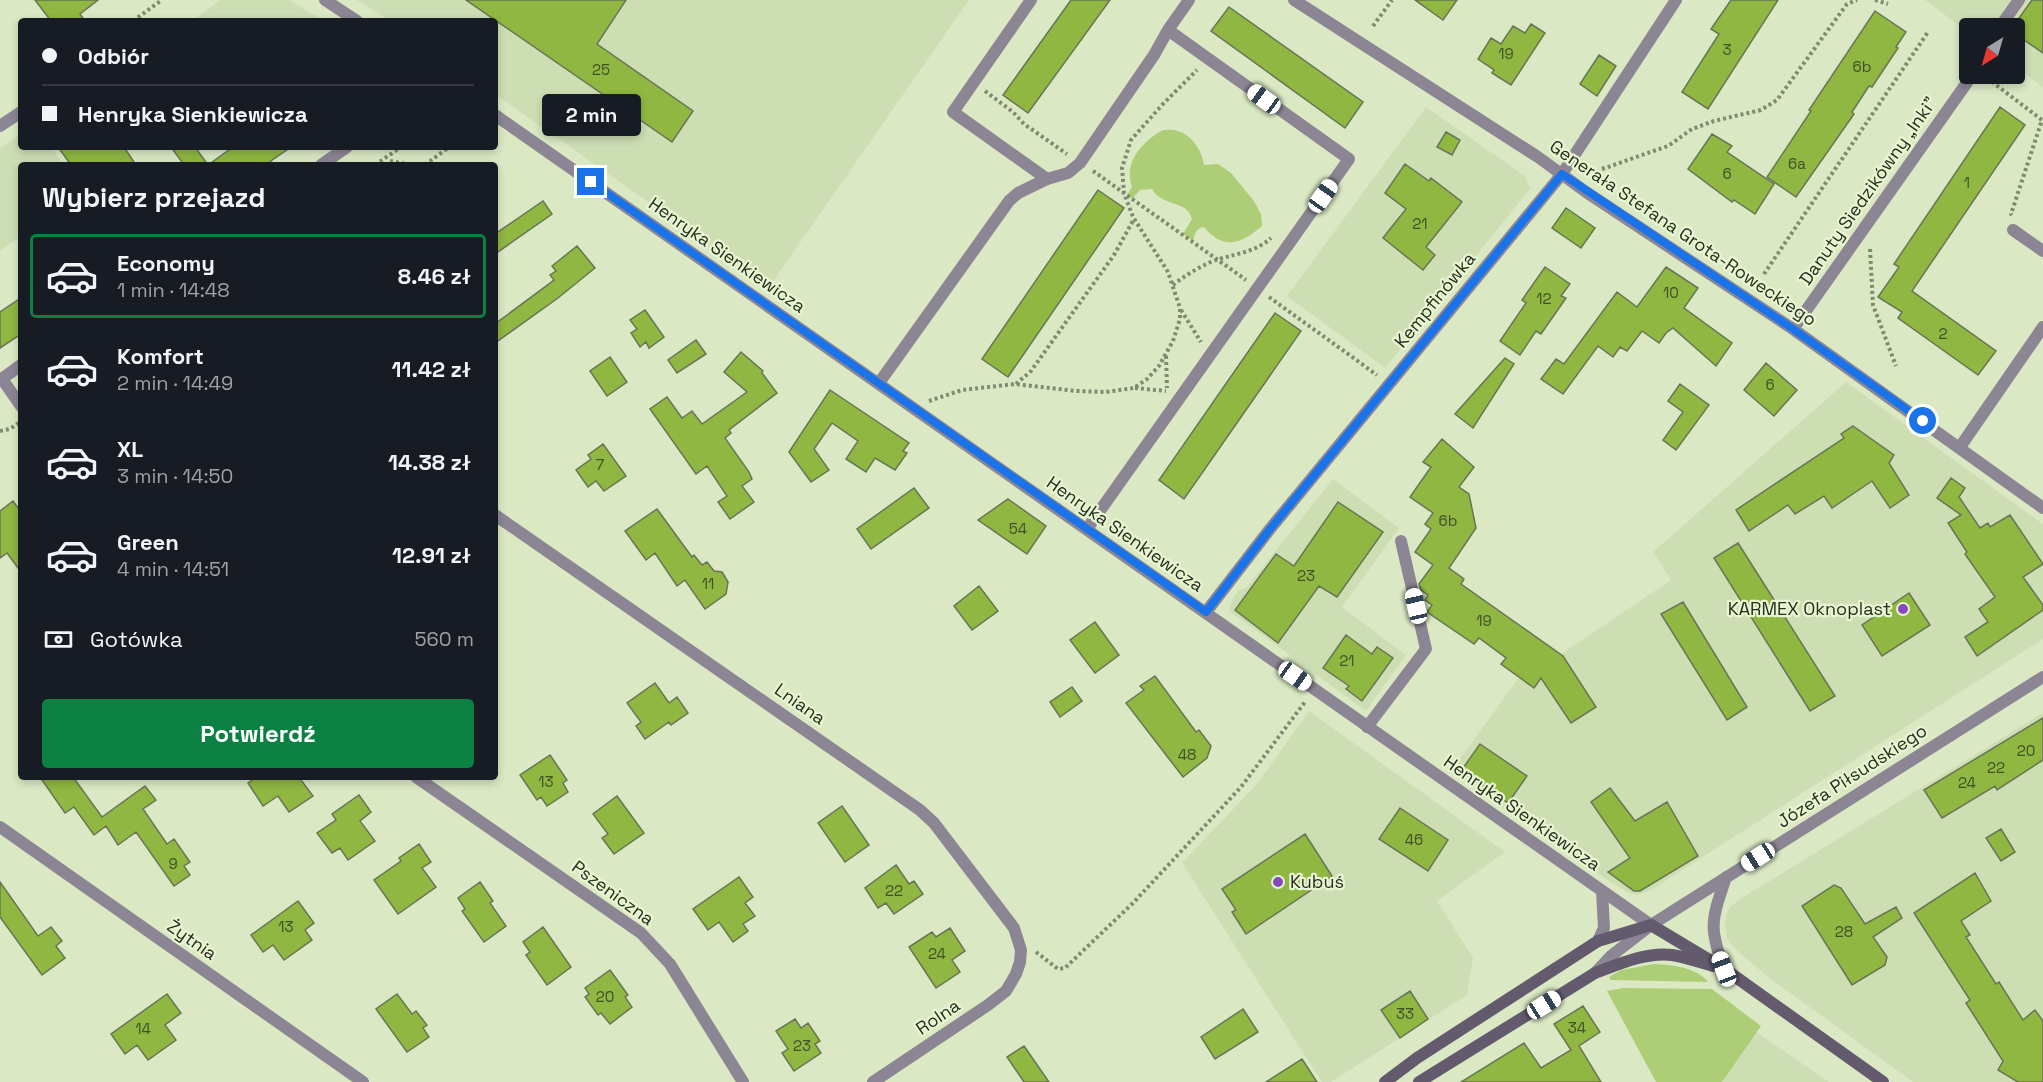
<!DOCTYPE html>
<html lang="pl">
<meta charset="utf-8">
<style>
:root{--surface:#171b24;--page:#20242c;--text:#f1f3f6;--muted:#9ea1a6;--line:#363941;--accent:#0b8043}
body{margin:0;font-family:"Space Grotesk",sans-serif;background:var(--page);color:var(--text);height:100vh;display:flex;flex-direction:column;font-size:22px;white-space:nowrap}
*{box-sizing:border-box;margin:0}
p{font-size:20px;color:var(--muted)}
.icon{flex:none;width:33px;height:33px;fill:none;stroke:currentColor;stroke-width:2;stroke-linecap:round;stroke-linejoin:round}
.map{position:relative;flex:1;overflow:hidden}
.details{position:absolute;left:18px;top:162px;width:480px;height:618px;display:flex;flex-direction:column;background:var(--surface);border-radius:6px;box-shadow:0 3px 9px #0003}
.details>*{flex:none}
.hud{position:absolute;left:18px;top:18px;width:480px;height:132px;border-radius:6px;box-shadow:0 3px 9px #0003;display:grid;align-content:center;height:132px;padding:0 24px;background:var(--surface)}
.needle{width:39px;rotate:217deg}
.tools{position:absolute;left:1959px;top:18px;display:grid;gap:12px}
.tools a{display:grid;place-items:center;width:66px;height:66px;border-radius:6px;background:var(--surface);box-shadow:0 3px 9px #0003;font-size:30px}
.end{position:absolute;width:27px;height:27px;margin:-14px;border:8px solid #1a73e8;background:#fff;box-shadow:0 0 0 3px #fff}
.from{border-radius:50%}
.bubble{position:absolute;height:42px;border-radius:6px;background:var(--surface);box-shadow:0 3px 9px #0003;font-size:20px;font-weight:800;line-height:42px;text-align:center}
.car{position:absolute;width:18px;height:36px;margin:-18px -9px;border-radius:8px;box-shadow:0 0 4px 2px #0007;background:linear-gradient(#fff 24%,#345 0 40%,#fff 0 76%,#345 0 86%,#fff 0)}
.hud b{display:flex;align-items:center;gap:21px;height:57px;font-size:22px}
.hud b+b{border-top:2px solid var(--line)}
.hud i{width:15px;height:15px;background:var(--text)}
ul{padding:0;list-style:none}
li{display:flex;align-items:center;gap:18px;height:84px;margin:0 12px 9px;padding:0 12px;border:3px solid transparent;border-radius:6px}
li div{flex:1}
li b{display:block;font-size:22px}
li em{font-style:normal;font-weight:800}
li.on{border-color:var(--accent)}
li>.icon{width:54px;height:54px;stroke-width:1.5}
h2{padding:0 24px;font-size:27px;line-height:72px}
.pay{display:flex;align-items:center;gap:15px;height:66px;padding:0 24px;font-size:22px}
.pay p{margin-inline-start:auto}
.cta{display:flex;gap:12px;margin-top:auto;padding:12px 24px}
.cta a{flex:1;height:69px;border-radius:6px;background:var(--accent);color:#fff;font-size:24px;font-weight:800;line-height:69px;text-align:center}
.map>svg:first-child{display:block}
.built{fill:#cddeb3}
.green{fill:#adce77}
.building{fill:#8fb741;stroke:#687555;stroke-width:1.5}
.lines{fill:none;stroke-linecap:round;stroke-linejoin:round}
.path{stroke:#808a71;stroke-width:4;stroke-dasharray:3 3;stroke-linecap:butt}
.service{stroke:#8c8594;stroke-width:12}
.minor{stroke:#8c8594;stroke-width:12}
.tertiary{stroke:#8c8594;stroke-width:12}
.secondary{stroke:#635a6e;stroke-width:12}
.route{stroke:#1a73e8;stroke-width:8}
.poi-dot{fill:#8748bd;stroke:#e7f6d1;stroke-width:2}
.labels{text-anchor:middle;stroke-width:4.5;stroke-linejoin:round;paint-order:stroke}
.number-label{font-size:15px;fill:#415028}
.street-label{font-size:18px;fill:#272d1f;stroke:#e7f6d1}
.poi-label{font-size:18px;fill:#272d1f;stroke:#e7f6d1;text-anchor:end}
</style>
<div class="map">
<svg width="2043" height="1082" viewBox="0 0 2043 1082">
<rect width="100%" height="100%" fill="#dae9c4"/>
<!-- built -->
<path class="built" d="M220,0H289L324,21H192Z
M357,0H969L769,287L495,94V21H390Z
M1925,0H2043V87L2015,66L2014,28H1970L1969,33Z
M1426,107L1525,176L1530,189L1385,368L1287,296Z
M21,134V147H51L64,165H21V236L0,251V148Z
M1846,382L2043,524V639L1651,890L1638,895L1631,894L1609,881L1451,771L1518,679L1536,671L1671,580L1653,552Z
M1333,479L1399,528L1342,607L1406,655L1366,711L1232,613L1229,610L1233,598L1239,590L1247,587Z
M1309,711L1505,852L1437,901L1473,958L1467,995L1331,1082H1322L1182,863L1257,784Z
M2043,713V1082H1913L1768,977L1734,948L1727,938L1725,921L1729,908L1740,899Z
M1756,1032L1829,1082H1722Z"/>
<!-- green -->
<path class="green" d="M1163,130C1167,130 1174,129 1178,131C1193,136 1202,151 1204,165L1218,164L1231,173L1254,201L1261,214L1262,226C1240,245 1223,250 1204,227C1196,228 1195,234 1193,241L1183,234L1192,219C1187,199 1163,208 1152,189L1140,190L1132,199L1127,195L1132,187C1123,162 1143,141 1163,130Z
M1654,964C1672,965 1696,967 1708,982L1611,980L1609,977L1621,970Z
M1623,988L1712,989L1761,1026L1722,1082H1656L1607,991Z"/>
<!-- building -->
<path class="building" d="M35,0H98L80,14L85,21H51Z
M466,0H626L597,44L693,111L672,142Z
M1071,0H1110L1028,113L1003,95Z
M1415,0H1457L1443,20Z
M1731,0H1778L1708,109L1682,92L1719,34L1711,29Z
M2032,0H2043V53L2014,33V28H2012Z
M1229,7L1363,102L1345,128L1211,31Z
M1875,11L1906,32L1896,47L1898,48L1872,87L1869,86L1852,112L1854,114L1796,197L1767,177L1811,111L1809,110Z
M1531,24L1545,33L1511,85L1492,73L1494,70L1478,59L1491,38L1501,44L1513,26L1525,33Z
M1599,55L1616,66L1597,96L1580,84Z
M2000,107L2025,125L1912,291L1996,351L1978,375L1898,318L1902,312L1878,297L1899,267L1894,264Z
M1446,132L1460,140L1452,155L1437,147Z
M1712,134L1732,146L1727,152L1774,184L1755,214L1734,200L1732,202L1688,169Z
M58,147H124L136,165H71Z
M171,147H195L208,165L233,147H291L265,165H184Z
M1405,164L1429,181L1431,178L1462,202L1426,247L1435,255L1423,270L1383,238L1406,209L1385,193Z
M1098,190L1124,208L1008,377L982,359Z
M543,201L552,214L495,254V234Z
M1566,208L1595,228L1581,248L1552,228Z
M577,246L595,268L558,298L495,343V324L554,280L550,275L556,271L552,266Z
M1545,267L1570,284L1561,296L1566,298L1541,334L1536,331L1520,355L1500,341L1526,303L1522,300Z
M1666,267L1698,288L1684,308L1732,343L1716,366L1673,328L1666,333L1659,343L1642,331L1627,351L1620,347L1613,357L1598,346L1563,394L1541,379L1556,359L1564,364L1617,292L1637,307Z
M21,298V334L0,348V312Z
M645,310L664,337L649,348L646,342L640,347L631,333L637,329L630,320Z
M1275,313L1301,331L1184,499L1159,480Z
M696,340L706,354L677,373L668,360Z
M741,352L763,371L762,373L777,393L729,430L731,433L725,438L749,472L752,479L742,486L754,502L730,519L718,502L727,496L707,466L696,474L650,409L667,397L682,418L692,411L702,424L747,392L724,372Z
M610,357L627,382L607,396L590,371Z
M1505,358L1514,364L1473,428L1455,414Z
M1766,363L1797,390L1774,416L1744,390Z
M1680,384L1709,405L1676,450L1663,440L1683,412L1668,401Z
M830,390L909,443L903,451L907,453L895,470L875,458L866,472L846,459L858,441L832,423L814,449L829,470L811,482L789,452Z
M1853,426L1894,455L1889,463L1909,495L1890,508L1872,481L1832,508L1824,496L1795,514L1788,505L1749,531L1736,510L1844,438L1841,434Z
M1442,439L1474,467L1459,487L1469,494L1476,528L1449,568L1464,579L1461,584L1563,656L1596,707L1571,723L1541,678L1534,688L1501,664L1506,658L1479,638L1474,644L1427,612L1432,605L1425,600L1428,595L1421,590L1419,584L1433,565L1415,552L1431,529L1425,524L1433,513L1410,497L1431,467L1423,462Z
M603,444L626,476L604,491L596,481L588,487L576,470L591,459L588,455Z
M1951,478L1965,488L1959,497L1980,528L1988,523L1990,527L2010,515L2043,564L2023,577L2043,605V610L1977,656L1965,637L1988,622L1979,609L1995,597L1965,554L1967,552L1948,523L1961,515L1937,498Z
M914,488L929,508L871,549L857,529Z
M1008,499L1046,526L1027,554L978,520Z
M13,501L21,512V572L7,553L0,558V511Z
M1338,502L1383,532L1337,597L1319,586L1278,643L1235,610L1276,554L1294,566Z
M657,509L692,557L694,555L702,565L707,562L714,571L722,572L728,582L726,594L705,609L685,580L677,586L655,553L646,560L625,531Z
M1738,543L1835,696L1810,711L1714,558Z
M979,586L998,611L972,630L954,606Z
M1909,593L1930,625L1882,656L1862,625Z
M1683,602L1747,707L1727,720L1661,614Z
M1095,622L1119,655L1095,673L1070,640Z
M1346,635L1372,654L1377,647L1393,658L1362,701L1346,689L1349,686L1323,668Z
M1155,676L1196,732L1199,730L1211,746L1207,758L1183,777L1126,703L1144,690L1140,686Z
M655,683L669,703L677,697L688,713L671,725L669,722L645,739L636,726L641,722L627,703Z
M1072,687L1082,701L1060,717L1050,702Z
M2043,718V760L1997,790L1995,786L1942,818L1924,790Z
M1480,744L1527,776L1508,803L1461,771Z
M550,755L567,780L563,783L568,792L547,806L541,797L537,800L520,775Z
M40,777H73L102,817L145,786L156,800L143,809L167,844L174,839L190,862L184,866L190,875L174,886L136,832L118,845L106,826L94,835L74,807L65,813Z
M257,777H305L301,780L313,796L289,812L278,796L263,806L248,783Z
M1610,788L1635,821L1667,802L1698,856L1640,891H1634L1608,872L1630,858L1591,802Z
M359,795L371,812L360,821L375,841L348,860L340,848L332,853L317,833L336,820L332,814Z
M617,796L644,833L614,854L602,838L608,834L593,814Z
M842,806L869,845L845,862L818,823Z
M1400,808L1448,840L1428,871L1379,839Z
M2001,829L2015,852L2001,861L1986,838Z
M1305,834L1332,876L1246,934L1232,912L1236,910L1222,889Z
M419,844L431,862L422,868L436,887L398,914L374,880L401,861L399,858Z
M896,865L909,884L914,881L923,894L894,914L886,903L878,908L865,888Z
M1975,873L1991,901L1961,921L1970,935L1966,937L1996,984L1999,982L2023,1020L2035,1010L2043,1021V1082H2018L1998,1070L2003,1061L1966,1003L1970,1000L1914,913Z
M739,877L753,897L745,903L755,916L743,924L748,931L733,942L719,922L708,930L693,909Z
M0,882L38,936L51,927L62,941L56,946L65,958L42,975L0,917Z
M480,882L493,901L490,903L506,926L484,942L462,911L465,909L458,898Z
M1834,885L1841,888L1865,924L1896,907L1902,918L1873,937L1887,957L1885,965L1852,985L1802,906Z
M298,901L314,923L305,930L312,940L284,960L273,945L263,952L251,935Z
M543,927L571,967L547,985L526,955L530,952L523,942Z
M950,928L965,951L952,960L960,972L936,988L909,947L932,932L936,937Z
M610,970L628,995L625,997L632,1007L610,1024L601,1013L598,1015L585,997L589,994L585,988Z
M1410,991L1428,1019L1400,1038L1381,1010Z
M167,994L181,1013L165,1025L176,1040L148,1060L137,1045L125,1054L111,1034Z
M397,994L412,1014L416,1011L427,1025L423,1028L429,1037L407,1052L376,1009Z
M1583,1006L1600,1032L1579,1046L1601,1082H1461L1524,1043L1541,1068L1571,1050L1554,1024Z
M1243,1009L1258,1032L1215,1059L1201,1037Z
M795,1019L801,1028L808,1023L820,1041L815,1044L821,1053L794,1071L782,1053L788,1049L776,1031Z
M1024,1046L1049,1082H1024L1007,1057Z
M1302,1059L1317,1082H1266Z"/>
<g class="lines">
<!-- path -->
<path class="path" d="M1875,0L1888,4
M133,21L162,0
M1373,26L1392,0
M1987,78L2042,120L2011,214L2012,215
M985,91L1013,112L1024,124L1067,154
M390,161L412,165
M375,165L401,147
M425,165L449,147
M1602,169L1668,146L1692,129L1714,121L1761,110L1777,100L1847,4L1857,0
M1093,171L1246,280
M1870,249L1873,305L1896,366
M1764,274L1928,32
M1173,285C1186,275 1203,264 1219,259C1239,253 1255,252 1271,238
M1269,297L1377,375
M1181,310L1201,342
M1166,356L1167,388
M1016,384L1031,371L1114,255L1134,219
M1135,388L1166,391
M929,401L962,390L1015,384L1076,391L1106,392L1134,388L1147,379L1159,366L1173,341L1180,319V308L1168,272L1133,217L1124,193L1122,168L1131,140L1162,105L1197,70
M0,431L10,429L20,422
M1036,952L1058,969L1065,968L1133,903L1241,787L1305,702"/>
<!-- service -->
<path class="service" d="M1367,727L1426,649L1401,541"/>
<!-- minor -->
<path class="minor" d="M1031,0L953,112L1047,179L1068,173L1080,163L1154,55L1168,30L1189,0
M1294,0L1538,157L1586,192L1793,329L2043,508
M1999,28L2019,0
M0,126L21,112
M321,165L347,147
M2013,230L2043,251
M1793,329L1973,74
M2,379L21,406
M0,380L21,365
M879,383L1009,201L1018,193L1047,179
M1960,447L2043,327
M495,515L920,810L934,823L1014,928L1021,950L1020,962L1016,974L1006,991L988,1005L873,1082
M1087,529L1349,159L1168,30
M1206,612L1270,529L1562,174L1676,0
M416,777L641,933L670,964L743,1082
M0,827L363,1082"/>
<!-- tertiary -->
<path class="tertiary" d="M325,0L357,21
M495,115L1651,925
M1598,941L1604,928L1602,891
M1724,969C1708,926 1712,919 1726,877
M1595,973L1611,956L1651,925L2043,677"/>
<!-- secondary -->
<path class="secondary" d="M1385,1082L1417,1058L1598,941L1651,925L1726,970L1883,1082
M1419,1082L1595,973C1619,964 1646,952 1672,955C1685,957 1699,962 1713,966"/>
</g>
<g class="lines">
<!-- route -->
<path class="route" d="M591,182L1206,612L1270,529L1562,174L1793,329L1923,421"/>
</g>
<!-- markers -->
<g class="poi-dot">
<circle cx="1903" cy="609" r="6"/>
<circle cx="1278" cy="882" r="6"/>
</g>
<g class="labels">
<!-- number labels -->
<g class="number-label">
<text x="1727" y="55">3</text>
<text x="1506" y="59">19</text>
<text x="1862" y="72">6b</text>
<text x="601" y="75">25</text>
<text x="1797" y="169">6a</text>
<text x="1727" y="179">6</text>
<text x="1967" y="188">1</text>
<text x="1420" y="229">21</text>
<text x="1671" y="298">10</text>
<text x="1544" y="304">12</text>
<text x="1943" y="339">2</text>
<text x="1770" y="390">6</text>
<text x="600" y="470">7</text>
<text x="1448" y="526">6b</text>
<text x="1018" y="534">54</text>
<text x="1306" y="581">23</text>
<text x="708" y="589">11</text>
<text x="1484" y="626">19</text>
<text x="1347" y="666">21</text>
<text x="2026" y="756">20</text>
<text x="1187" y="760">48</text>
<text x="1996" y="773">22</text>
<text x="546" y="787">13</text>
<text x="1967" y="788">24</text>
<text x="1414" y="845">46</text>
<text x="173" y="869">9</text>
<text x="894" y="896">22</text>
<text x="286" y="932">13</text>
<text x="1844" y="937">28</text>
<text x="937" y="959">24</text>
<text x="605" y="1002">20</text>
<text x="1405" y="1019">33</text>
<text x="1577" y="1033">34</text>
<text x="143" y="1034">14</text>
<text x="802" y="1051">23</text>
</g>
<!-- street labels -->
<g class="street-label">
<text transform="translate(1868 191) rotate(-55)" y="6">Danuty Siedzikówny „Inki”</text>
<text transform="translate(1683 233) rotate(34)" y="6">Generała Stefana Grota-Roweckiego</text>
<text transform="translate(727 255) rotate(35)" y="6">Henryka Sienkiewicza</text>
<text transform="translate(1435 300) rotate(-51)" y="6">Kempfinówka</text>
<text transform="translate(1125 534) rotate(35)" y="6">Henryka Sienkiewicza</text>
<text transform="translate(800 704) rotate(35)" y="6">Lniana</text>
<text transform="translate(1852 776) rotate(-33)" y="6">Józefa Piłsudskiego</text>
<text transform="translate(1522 813) rotate(35)" y="6">Henryka Sienkiewicza</text>
<text transform="translate(613 893) rotate(36)" y="6">Pszeniczna</text>
<text transform="translate(192 940) rotate(35)" y="6">Żytnia</text>
<text transform="translate(938 1017) rotate(-34)" y="6">Rolna</text>
</g>
<!-- poi labels -->
<g class="poi-label">
<text x="1891" y="615">KARMEX Oknoplast</text>
<text x="1290" y="888" text-anchor="start">Kubuś</text>
</g>
</g>
</svg>
<div class="tools">
<a><svg class="needle" viewBox="-14 -14 28 28"><path d="M0-13l5 13h-10z" fill="#e53935"/><path d="M0 13l5-13h-10z" fill="#9ea1a6"/></svg></a>
</div>
<i class="end from" style="left:1923px;top:421px"></i>
<i class="end" style="left:591px;top:182px"></i>
<div class="bubble" style="left:542px;top:94px;width:99px">2 min</div>
<i class="car" style="left:1264px;top:99px;rotate:306deg"></i>
<i class="car" style="left:1323px;top:196px;rotate:35deg"></i>
<i class="car" style="left:1416px;top:606px;rotate:347deg"></i>
<i class="car" style="left:1295px;top:676px;rotate:125deg"></i>
<i class="car" style="left:1758px;top:857px;rotate:238deg"></i>
<i class="car" style="left:1724px;top:969px;rotate:339deg"></i>
<i class="car" style="left:1544px;top:1005px;rotate:58deg"></i>
<div class="hud">
<b><i class="from"></i>Odbiór</b>
<b><i></i>Henryka Sienkiewicza</b>
</div>
<section class="details">
<h2>Wybierz przejazd</h2>
<ul>
<li class="on"><svg class="icon" aria-label="car" viewBox="0 0 24 24"><path d="M5 17H2v-5l4-1 3-4h7l3 4 3 1v5h-3M9 17h6M6 11h13"/><circle cx="7" cy="17" r="2"/><circle cx="17" cy="17" r="2"/></svg><div><b>Economy</b><p>1 min · 14:48</p></div><em>8.46 zł</em></li>
<li><svg class="icon" aria-label="car" viewBox="0 0 24 24"><path d="M5 17H2v-5l4-1 3-4h7l3 4 3 1v5h-3M9 17h6M6 11h13"/><circle cx="7" cy="17" r="2"/><circle cx="17" cy="17" r="2"/></svg><div><b>Komfort</b><p>2 min · 14:49</p></div><em>11.42 zł</em></li>
<li><svg class="icon" aria-label="car" viewBox="0 0 24 24"><path d="M5 17H2v-5l4-1 3-4h7l3 4 3 1v5h-3M9 17h6M6 11h13"/><circle cx="7" cy="17" r="2"/><circle cx="17" cy="17" r="2"/></svg><div><b>XL</b><p>3 min · 14:50</p></div><em>14.38 zł</em></li>
<li><svg class="icon" aria-label="car" viewBox="0 0 24 24"><path d="M5 17H2v-5l4-1 3-4h7l3 4 3 1v5h-3M9 17h6M6 11h13"/><circle cx="7" cy="17" r="2"/><circle cx="17" cy="17" r="2"/></svg><div><b>Green</b><p>4 min · 14:51</p></div><em>12.91 zł</em></li>
</ul>
<div class="pay"><svg class="icon" aria-label="cash" viewBox="0 0 24 24"><path d="M3 7h18v10H3z"/><circle cx="12" cy="12" r="2"/></svg>Gotówka<p>560 m</p></div>
<div class="cta"><a>Potwierdź</a></div>
</section>
</div>
